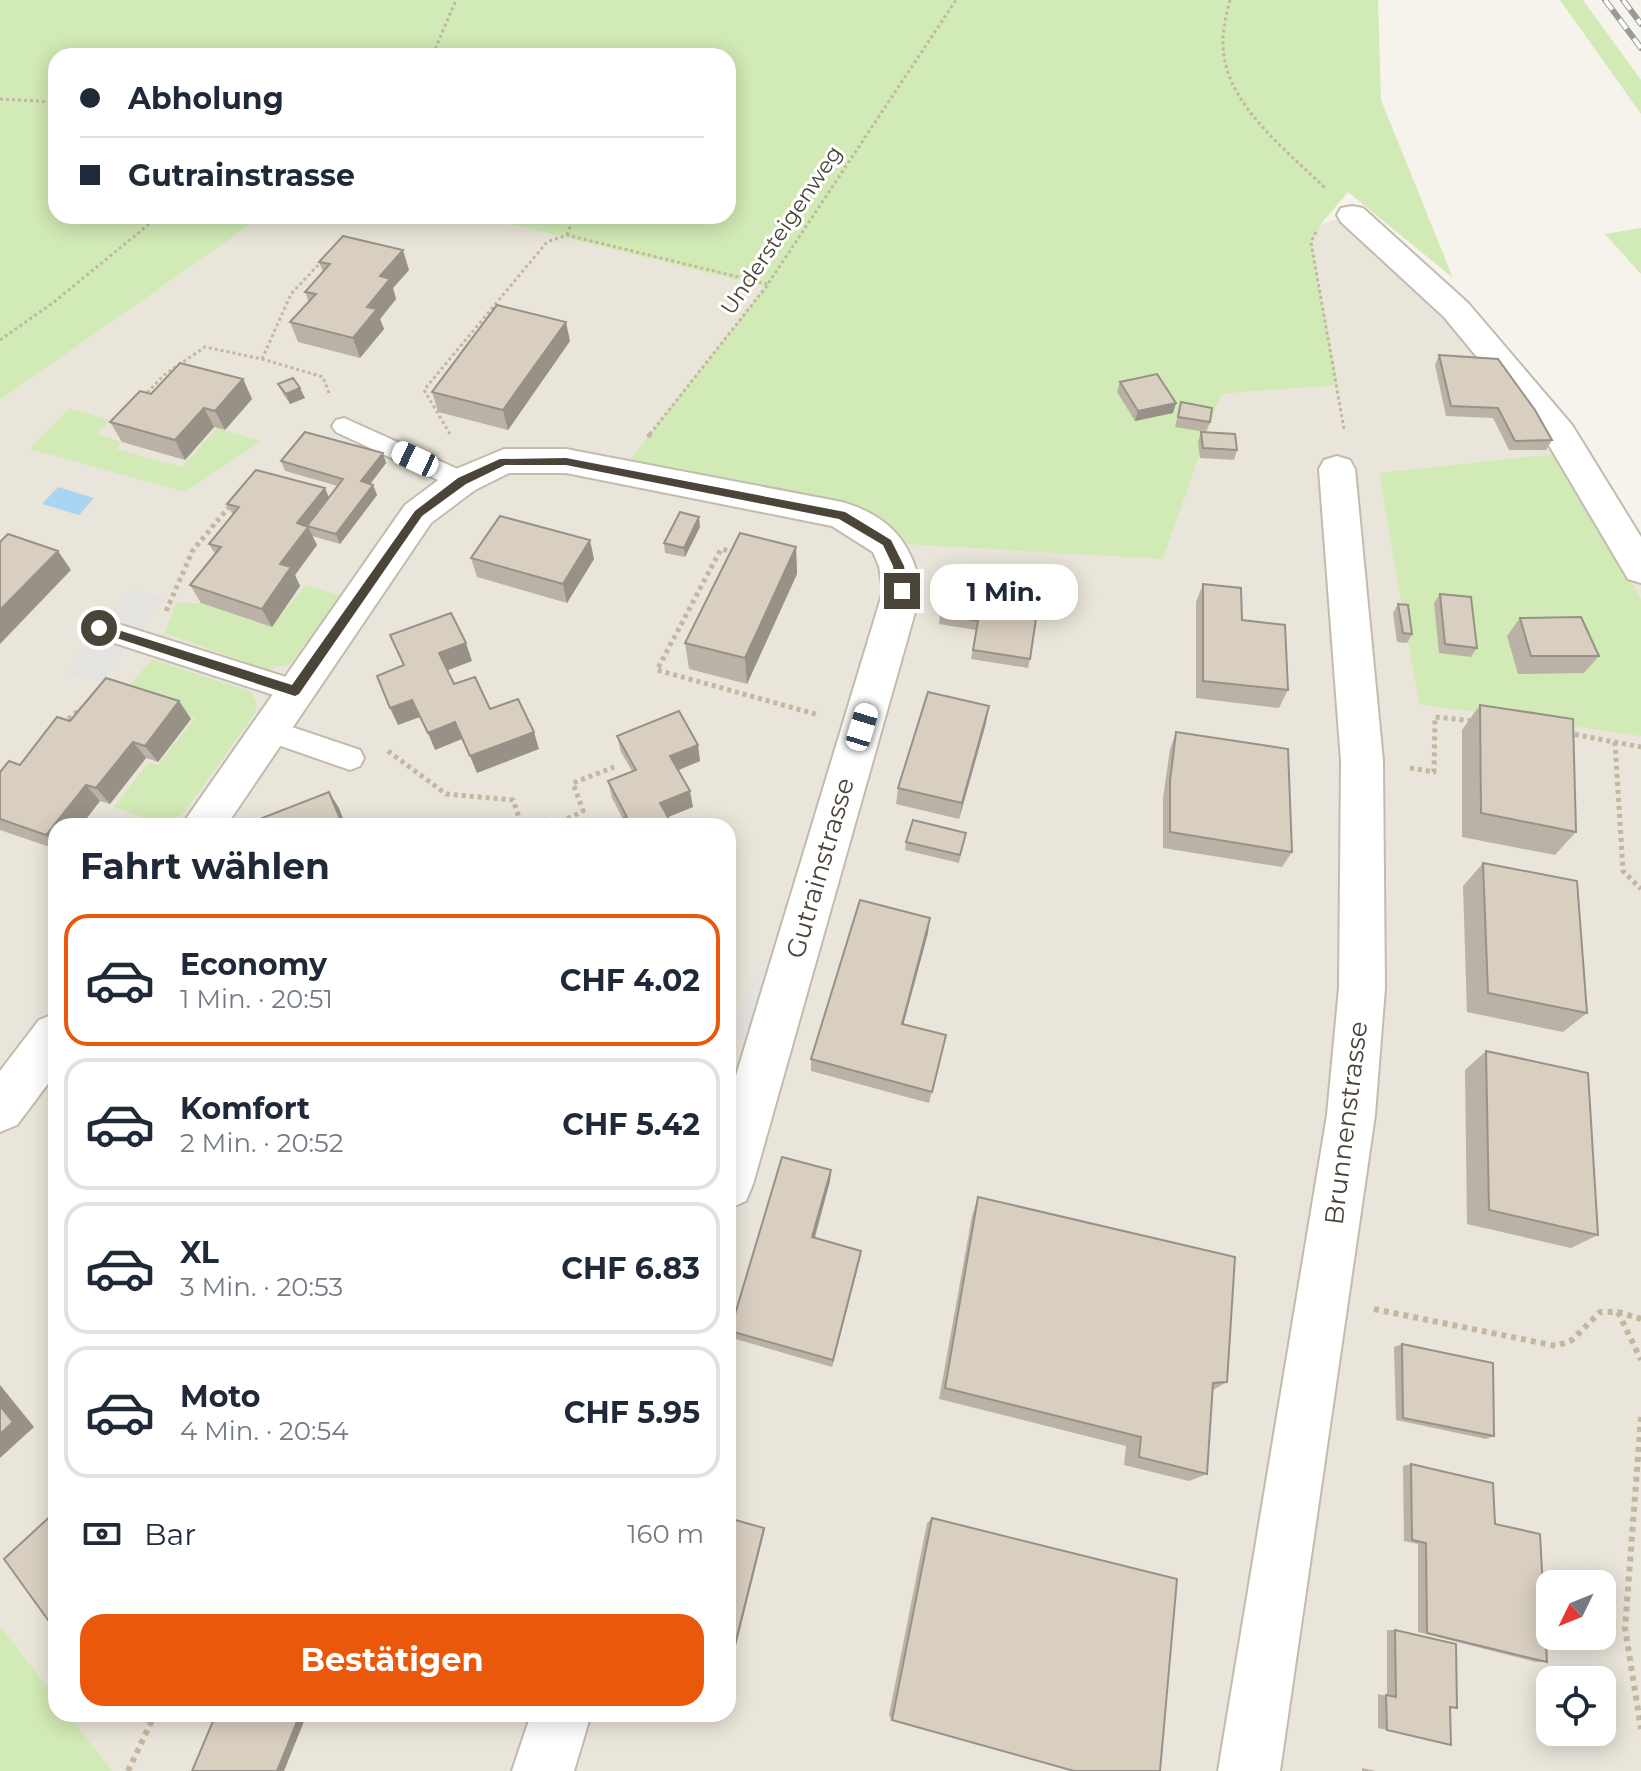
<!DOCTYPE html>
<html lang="de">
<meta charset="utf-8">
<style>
:root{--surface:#fff;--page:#f2f2f3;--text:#1f2937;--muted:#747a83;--line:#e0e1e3;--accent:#ea580c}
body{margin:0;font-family:Montserrat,sans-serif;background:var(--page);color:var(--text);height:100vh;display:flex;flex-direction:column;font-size:30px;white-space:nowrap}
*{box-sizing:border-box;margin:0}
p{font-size:26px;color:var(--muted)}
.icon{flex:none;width:44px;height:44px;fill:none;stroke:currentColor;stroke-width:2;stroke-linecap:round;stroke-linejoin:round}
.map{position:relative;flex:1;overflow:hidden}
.panel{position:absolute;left:48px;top:818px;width:688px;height:904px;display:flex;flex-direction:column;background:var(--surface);border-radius:24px;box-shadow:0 4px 20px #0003}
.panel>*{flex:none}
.banner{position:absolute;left:48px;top:48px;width:688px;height:176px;border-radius:24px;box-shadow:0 4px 20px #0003;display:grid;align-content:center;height:176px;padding:0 32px;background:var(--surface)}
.needle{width:52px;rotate:227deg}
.buttons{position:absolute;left:1536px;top:1570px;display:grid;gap:16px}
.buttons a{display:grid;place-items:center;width:80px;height:80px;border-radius:16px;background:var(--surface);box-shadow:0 4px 20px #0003;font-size:40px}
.end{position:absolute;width:36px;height:36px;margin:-18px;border:10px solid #4b4439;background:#fff;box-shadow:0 0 0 4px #fff}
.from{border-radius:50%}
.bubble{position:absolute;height:56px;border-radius:24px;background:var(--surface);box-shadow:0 4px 20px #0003;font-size:26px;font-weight:700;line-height:56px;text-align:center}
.car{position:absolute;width:24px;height:48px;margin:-24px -12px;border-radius:10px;box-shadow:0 0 6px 2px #0007;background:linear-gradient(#fff 24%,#345 0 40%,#fff 0 76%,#345 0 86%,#fff 0)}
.banner b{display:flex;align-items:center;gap:28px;height:76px;font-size:30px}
.banner b+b{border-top:2px solid var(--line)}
.banner i{width:20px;height:20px;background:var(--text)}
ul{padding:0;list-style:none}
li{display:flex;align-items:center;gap:24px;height:132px;margin:0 16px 12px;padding:0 16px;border:4px solid var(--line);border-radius:24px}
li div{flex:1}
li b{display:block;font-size:30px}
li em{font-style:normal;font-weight:700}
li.active{border-color:var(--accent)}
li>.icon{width:72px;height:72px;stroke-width:1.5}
h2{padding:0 32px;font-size:36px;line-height:96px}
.pay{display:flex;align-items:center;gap:20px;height:88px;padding:0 32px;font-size:30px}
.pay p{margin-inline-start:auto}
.button{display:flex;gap:16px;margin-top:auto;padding:16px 32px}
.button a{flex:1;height:92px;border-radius:24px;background:var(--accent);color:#fff;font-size:32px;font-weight:700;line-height:92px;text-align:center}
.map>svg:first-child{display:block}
.residential{fill:#eae5da;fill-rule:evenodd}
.green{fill:#d2eab5}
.parking{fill:#e5e3e0}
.water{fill:#a9d4f2}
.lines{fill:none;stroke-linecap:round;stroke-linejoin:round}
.lane-casing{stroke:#c2bbae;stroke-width:4}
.street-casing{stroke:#c2bbae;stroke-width:4}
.path-far2{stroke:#c4b79f;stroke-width:3;stroke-dasharray:3 3;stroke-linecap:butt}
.path-far1{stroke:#c4b79f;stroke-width:5;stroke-dasharray:4 4;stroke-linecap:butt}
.path{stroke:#c4b79f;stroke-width:6;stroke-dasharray:5 5;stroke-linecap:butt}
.lane{fill:#fff;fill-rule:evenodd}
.street{fill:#fff;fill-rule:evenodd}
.rail-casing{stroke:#9a9a9a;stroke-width:6}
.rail{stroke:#fff;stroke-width:4;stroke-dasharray:12;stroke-linecap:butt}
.wall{fill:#bab2a6}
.shaded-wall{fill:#979187}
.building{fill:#d8cfc1;stroke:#979187;stroke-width:2}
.route{fill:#4b4439}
.labels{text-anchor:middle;stroke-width:6;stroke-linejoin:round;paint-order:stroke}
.far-street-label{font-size:22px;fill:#4b4439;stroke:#fff}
.street-label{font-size:26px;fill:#4b4439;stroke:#fff}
</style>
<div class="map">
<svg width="1641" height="1771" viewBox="0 0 1641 1771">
<rect width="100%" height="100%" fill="#f6f3ec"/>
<!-- residential -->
<path class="residential" d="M1352,215L1456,310L1641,569V1771H0V400L263,216H479L766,287L623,470L1163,559L1221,394L1337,385L1311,242L1321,224ZM56,826H728V1714H56ZM1550,1584H1602V1636H1550ZM1550,1680H1602V1732H1550Z"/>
<!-- green -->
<path class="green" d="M0,0H1378L1381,100L1453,278L1348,192L1321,224L1311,242L1338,385L1221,394L1163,559L887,543L842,515L622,470L765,287L479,216H728V56H56V216H263L0,400Z
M1560,0H1583L1641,80V114Z
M1641,228V274L1605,234Z
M69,408L109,420L97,434L122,442L116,449L182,467L217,428L261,441L185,492L30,449Z
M1555,454L1641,599V736L1419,704L1379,473Z
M305,585L342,596L290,664L266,669L165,633L176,603H201L272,627Z
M152,659L251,692L256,701V712L182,815L163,825L114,807L148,763L158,765L195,718L124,692Z
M0,1626L56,1698V1714H68L112,1771H0Z"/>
<!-- parking -->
<path class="parking" d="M131,588L167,598L101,682L64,672Z
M755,969L773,973L752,1043L733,1038Z"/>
<!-- water -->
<path class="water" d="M58,487L94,498L79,515L42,504Z"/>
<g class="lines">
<defs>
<path id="lane" d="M344,418L471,475L474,481L471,487L462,490L453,487L336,432L332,426L336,420Z
M99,618L305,683L309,691L305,699L295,702L90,635L86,628L90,621Z
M268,719L360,750L364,758L360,766L350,770L258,738L254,730L258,722Z"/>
<path id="street" d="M1352,206L1363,208L1468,303L1572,425L1641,537V583L1628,579L1547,442L1444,317L1341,222L1337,215L1341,208Z
M504,449H566L842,502C890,516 913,543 921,591L753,1184L746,1201L728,1209V1102L883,591L879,566L873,552L832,526L566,473H509L475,490L431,523L226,826H181L405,505L449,472Z
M1337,456L1350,460L1355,469L1383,761L1385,988L1375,1115L1280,1771H1218L1327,1115L1339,988L1341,761L1319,469L1324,460Z
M56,1013V1073L17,1125L0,1132V1071L39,1020Z
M531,1714H591L574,1771H512Z"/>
</defs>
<!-- lane casing -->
<use href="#lane" class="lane-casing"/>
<!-- street casing -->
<use href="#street" class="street-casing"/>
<!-- path-far2 -->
<path class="path-far2" d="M1230,0C1225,18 1221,37 1224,56C1232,110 1290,153 1326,189
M433,54L446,56
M427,56L433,54L456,0
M0,99L56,102
M1316,232L1311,242L1344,429
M567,235L574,216
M0,340L54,302L159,216
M262,359L291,294L322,261
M143,397L164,375L205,347L262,359L323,377L330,396
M450,434L424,390L547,242L567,235L767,284
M650,434L766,287L956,0"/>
<!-- path-far1 -->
<path class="path-far1" d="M648,437L652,432
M735,552L721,549L657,670L819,715
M166,611L193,550L233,502
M62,724L82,708
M1567,733L1641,747
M1615,742L1623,871L1641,889
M388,751L446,794L513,800L522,826
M1410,768L1434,772L1435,717L1474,721
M526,826L545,820L553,826
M553,826L583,811L573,783L614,767"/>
<!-- path -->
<path class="path" d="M1374,1309L1556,1346L1572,1340L1600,1312H1618L1641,1319
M1618,1312L1641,1360
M1641,1417L1625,1628L1641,1729
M128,1771L155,1714"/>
<!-- lane -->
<use href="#lane" class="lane"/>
<!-- street -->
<use href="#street" class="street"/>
<defs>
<path id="rail" d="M1605,0L1641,48
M1623,0L1641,24"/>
</defs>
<!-- rail casing -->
<use href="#rail" class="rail-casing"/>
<!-- rail -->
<use href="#rail" class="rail"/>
</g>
<!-- wall -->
<path class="wall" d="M319,262L409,270L393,288L396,299L380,319L384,329L360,358L298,342L290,322L309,302L305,292L323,272Z
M570,341L508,430L438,412L432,392Z
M1439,355L1552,440L1546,450H1509L1493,418L1446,416L1435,365Z
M243,379L252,399L225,430L214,427L185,460L122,442L110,422L151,394Z
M1120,382L1176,403L1173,413L1135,421L1117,392Z
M278,384L305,398L290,404L283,394Z
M1181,402L1210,422L1206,432L1175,427Z
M1201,432L1237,450L1234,460L1200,458L1198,442Z
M281,461L386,463L370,484L373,485L377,495L340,544L312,536L317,545L295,575L300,586L272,627L201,603L190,585L215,554L209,544L233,515L227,504L329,497L338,486L285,471Z
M700,527L685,557L665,553L664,543Z
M796,547L797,574L747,684L689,669L685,643Z
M471,558L594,559L567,603L477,577Z
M1203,584L1242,620L1288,690L1279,708L1196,698V602Z
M1440,594L1477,648L1471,657L1439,653L1434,603Z
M985,597L1030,659L1028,668L971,659L976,630L939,624L940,614Z
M1398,604L1412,634L1407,643L1397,642L1393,613Z
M1520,618L1599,656L1584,673L1518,674L1507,636Z
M179,701L191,719L158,762L146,758L110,804L100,801L56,826V849L0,830V772Z
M1480,705L1576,832L1555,855L1462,837V730Z
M986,723L959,819L896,804L898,788Z
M1176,732L1292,852L1282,867L1163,848V798L1170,749Z
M617,736L698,745L700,761L679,770L693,807L668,817L623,819L612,798L608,781L632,771L621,752Z
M966,833L959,863L905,850L906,842Z
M1483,863L1587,1013L1563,1032L1467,1012L1463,886Z
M928,933L903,1024L946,1035L929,1103L811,1071V1059Z
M1486,1051L1598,1235L1571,1248L1467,1224L1465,1070Z
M831,1170L830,1181L815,1238L861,1251L860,1259L832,1367L732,1338L730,1331Z
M978,1197L1227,1382L1213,1390L1207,1474L1189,1481L1124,1465L1126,1446L939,1399L972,1216Z
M1402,1344L1494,1436L1486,1439L1396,1420L1394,1347Z
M1411,1464L1495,1524L1547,1662H1536L1418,1632V1544L1404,1541L1403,1466Z
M932,1518L892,1720L889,1715L927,1523Z
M1387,1630H1395L1450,1707L1451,1745L1378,1728V1694L1387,1696Z
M1362,1768L1376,1771H1362Z"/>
<!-- shaded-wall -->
<path class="shaded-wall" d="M403,250L409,270L393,288L396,299L380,319L384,329L360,358L353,338L380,276Z
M566,322L570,341L508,430L503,410Z
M243,379L252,399L225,430L215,411Z
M300,388L305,398L290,404L286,394Z
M1176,403L1173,413L1135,421L1138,411Z
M204,408L214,427L185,460L175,440Z
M383,453L386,463L365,491L361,481Z
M373,485L377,495L340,544L336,534Z
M325,488L333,507L308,527L317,545L295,575L300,586L272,627L262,609L297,523Z
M699,517L700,527L685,557L684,548Z
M590,540L594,559L567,603L563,584Z
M796,547L797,574L747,684L745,658Z
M58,551L71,570L0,644V610Z
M466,643L472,661L446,671L439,653Z
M412,700L420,717L398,725L390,708Z
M179,701L191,719L158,762L145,746Z
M989,706L986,723L959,819L962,803Z
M455,722L462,739L435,750L428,733Z
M534,732L539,749L477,773L470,756Z
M133,742L146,758L110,804L96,788Z
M698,745L700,761L673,772L670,756Z
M86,785L100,801L81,826H56V846L46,835Z
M690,791L693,807L663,819L660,803Z
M329,792L339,808L346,826H343Z
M930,918L928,933L900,1037L902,1024Z
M831,1170L830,1181L812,1246V1237Z
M861,1251L860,1259L832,1367L833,1360Z
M0,1385L34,1427L0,1458Z
M764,1528L765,1529L728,1677V1673Z
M300,1714H307L284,1771H277Z"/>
<!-- building -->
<path class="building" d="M343,236L403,250L380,276L390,279L367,307L377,309L353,338L290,322L316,294L305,292L330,264L319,262Z
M497,305L566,322L503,410L432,392Z
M1439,355L1498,359L1535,410L1552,440L1515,441L1498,408L1451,406Z
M180,363L243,379L215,411L204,408L175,440L110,422L140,391L151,394Z
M1157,374L1176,403L1138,411L1120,382Z
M293,378L300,388L286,394L278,384Z
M1181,402L1212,408L1210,422L1178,417Z
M305,432L383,453L361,481L373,485L336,534L307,526L343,479L281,461Z
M1201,432L1235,434L1237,450L1203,448Z
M256,470L325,488L297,523L308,527L280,564L291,567L262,609L190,585L221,547L209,544L239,507L227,504Z
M680,512L699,517L684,548L664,543Z
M500,516L590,540L563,584L471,558Z
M740,533L796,547L745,658L685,643Z
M8,534L58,551L0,610V542Z
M948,573L988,579L985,597L1038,605L1030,659L973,650L978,621L940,614Z
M1203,584L1241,588L1242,620L1285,625L1288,690L1203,681Z
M1440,594L1471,597L1477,648L1445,644Z
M1398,604L1408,605L1412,634L1403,633Z
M451,613L466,643L439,653L454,684L475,677L490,709L518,699L534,732L470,756L455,722L428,733L412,700L390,708L377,676L404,665L390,635Z
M1581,617L1599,656H1531L1520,618Z
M106,678L179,701L145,746L133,742L96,788L86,785L46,835L0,819V772L9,761L20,765L57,717L70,721Z
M928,692L989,706L962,803L898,788Z
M1480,705L1573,719L1576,832L1481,813Z
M679,711L698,745L670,756L690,791L660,803L673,826H605L627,817L608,781L636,770L617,736Z
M1176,732L1288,749L1292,852L1170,832V781Z
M329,792L343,826H264L262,818Z
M913,820L966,833L960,855L906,842Z
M1483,863L1577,881L1587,1013L1488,993Z
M860,900L930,918L902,1024L946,1035L932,1092L811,1059Z
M1486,1051L1588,1073L1598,1235L1489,1210Z
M782,1157L831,1170L812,1237L861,1251L833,1360L730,1331Z
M978,1197L1235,1257L1227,1382L1213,1383L1207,1474L1139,1457L1141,1437L945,1388Z
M1402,1344L1493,1363L1494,1436L1403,1418Z
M0,1406L13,1422L0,1434Z
M1411,1464L1493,1483L1495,1524L1540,1534L1547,1662L1427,1633L1426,1543L1412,1540Z
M56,1511V1631L4,1559Z
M728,1518L764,1528L728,1673Z
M932,1518L1177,1579L1160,1771H1074L892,1720Z
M1395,1630L1456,1644L1457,1708L1450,1707L1451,1745L1387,1730L1386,1695L1396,1697Z
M216,1714H300L277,1771H192Z"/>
<!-- route -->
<path class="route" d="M566,458L845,512L891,540L904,566L908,591L902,595L896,591L893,566L883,545L839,519L566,465H505L466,484L422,516L299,694L295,696L95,631L94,628L99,624L292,685L415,511L458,478L500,459Z"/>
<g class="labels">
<!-- far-street labels -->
<g class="far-street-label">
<text transform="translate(781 230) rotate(-56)" y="8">Understeigenweg</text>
</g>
<!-- street labels -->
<g class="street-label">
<text transform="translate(820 868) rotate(-74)" y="9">Gutrainstrasse</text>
<text transform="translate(1346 1123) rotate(-83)" y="9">Brunnenstrasse</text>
</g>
</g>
</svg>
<div class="buttons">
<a><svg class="needle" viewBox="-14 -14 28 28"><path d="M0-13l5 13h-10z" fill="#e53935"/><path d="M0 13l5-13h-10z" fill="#747a83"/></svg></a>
<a><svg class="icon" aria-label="locate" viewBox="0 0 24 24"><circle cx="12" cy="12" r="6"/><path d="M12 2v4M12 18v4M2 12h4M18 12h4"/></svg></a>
</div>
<i class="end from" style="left:99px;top:628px"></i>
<i class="end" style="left:902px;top:591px"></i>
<div class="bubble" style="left:930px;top:564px;width:148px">1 Min.</div>
<i class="car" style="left:415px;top:459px;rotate:295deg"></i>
<i class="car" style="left:862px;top:727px;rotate:17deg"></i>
<div class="banner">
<b><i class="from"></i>Abholung</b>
<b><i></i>Gutrainstrasse</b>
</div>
<section class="panel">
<h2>Fahrt wählen</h2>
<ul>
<li class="active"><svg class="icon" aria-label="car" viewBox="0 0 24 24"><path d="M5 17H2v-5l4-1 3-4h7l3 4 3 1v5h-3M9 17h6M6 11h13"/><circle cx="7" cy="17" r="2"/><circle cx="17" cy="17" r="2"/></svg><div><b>Economy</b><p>1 Min. · 20:51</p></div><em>CHF 4.02</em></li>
<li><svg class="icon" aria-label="car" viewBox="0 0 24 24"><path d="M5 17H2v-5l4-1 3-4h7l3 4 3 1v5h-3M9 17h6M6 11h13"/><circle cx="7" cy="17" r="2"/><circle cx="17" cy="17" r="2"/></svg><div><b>Komfort</b><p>2 Min. · 20:52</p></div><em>CHF 5.42</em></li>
<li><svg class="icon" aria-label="car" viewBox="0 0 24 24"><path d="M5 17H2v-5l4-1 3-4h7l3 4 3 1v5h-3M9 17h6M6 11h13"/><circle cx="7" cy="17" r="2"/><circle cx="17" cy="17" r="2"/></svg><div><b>XL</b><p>3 Min. · 20:53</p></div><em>CHF 6.83</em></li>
<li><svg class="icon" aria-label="car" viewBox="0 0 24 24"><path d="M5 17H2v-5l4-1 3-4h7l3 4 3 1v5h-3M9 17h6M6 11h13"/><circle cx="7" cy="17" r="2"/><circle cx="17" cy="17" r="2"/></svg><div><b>Moto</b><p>4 Min. · 20:54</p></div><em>CHF 5.95</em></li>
</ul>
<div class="pay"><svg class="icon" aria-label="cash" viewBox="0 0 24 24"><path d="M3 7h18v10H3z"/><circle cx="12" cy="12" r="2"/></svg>Bar<p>160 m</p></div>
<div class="button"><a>Bestätigen</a></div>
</section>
</div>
